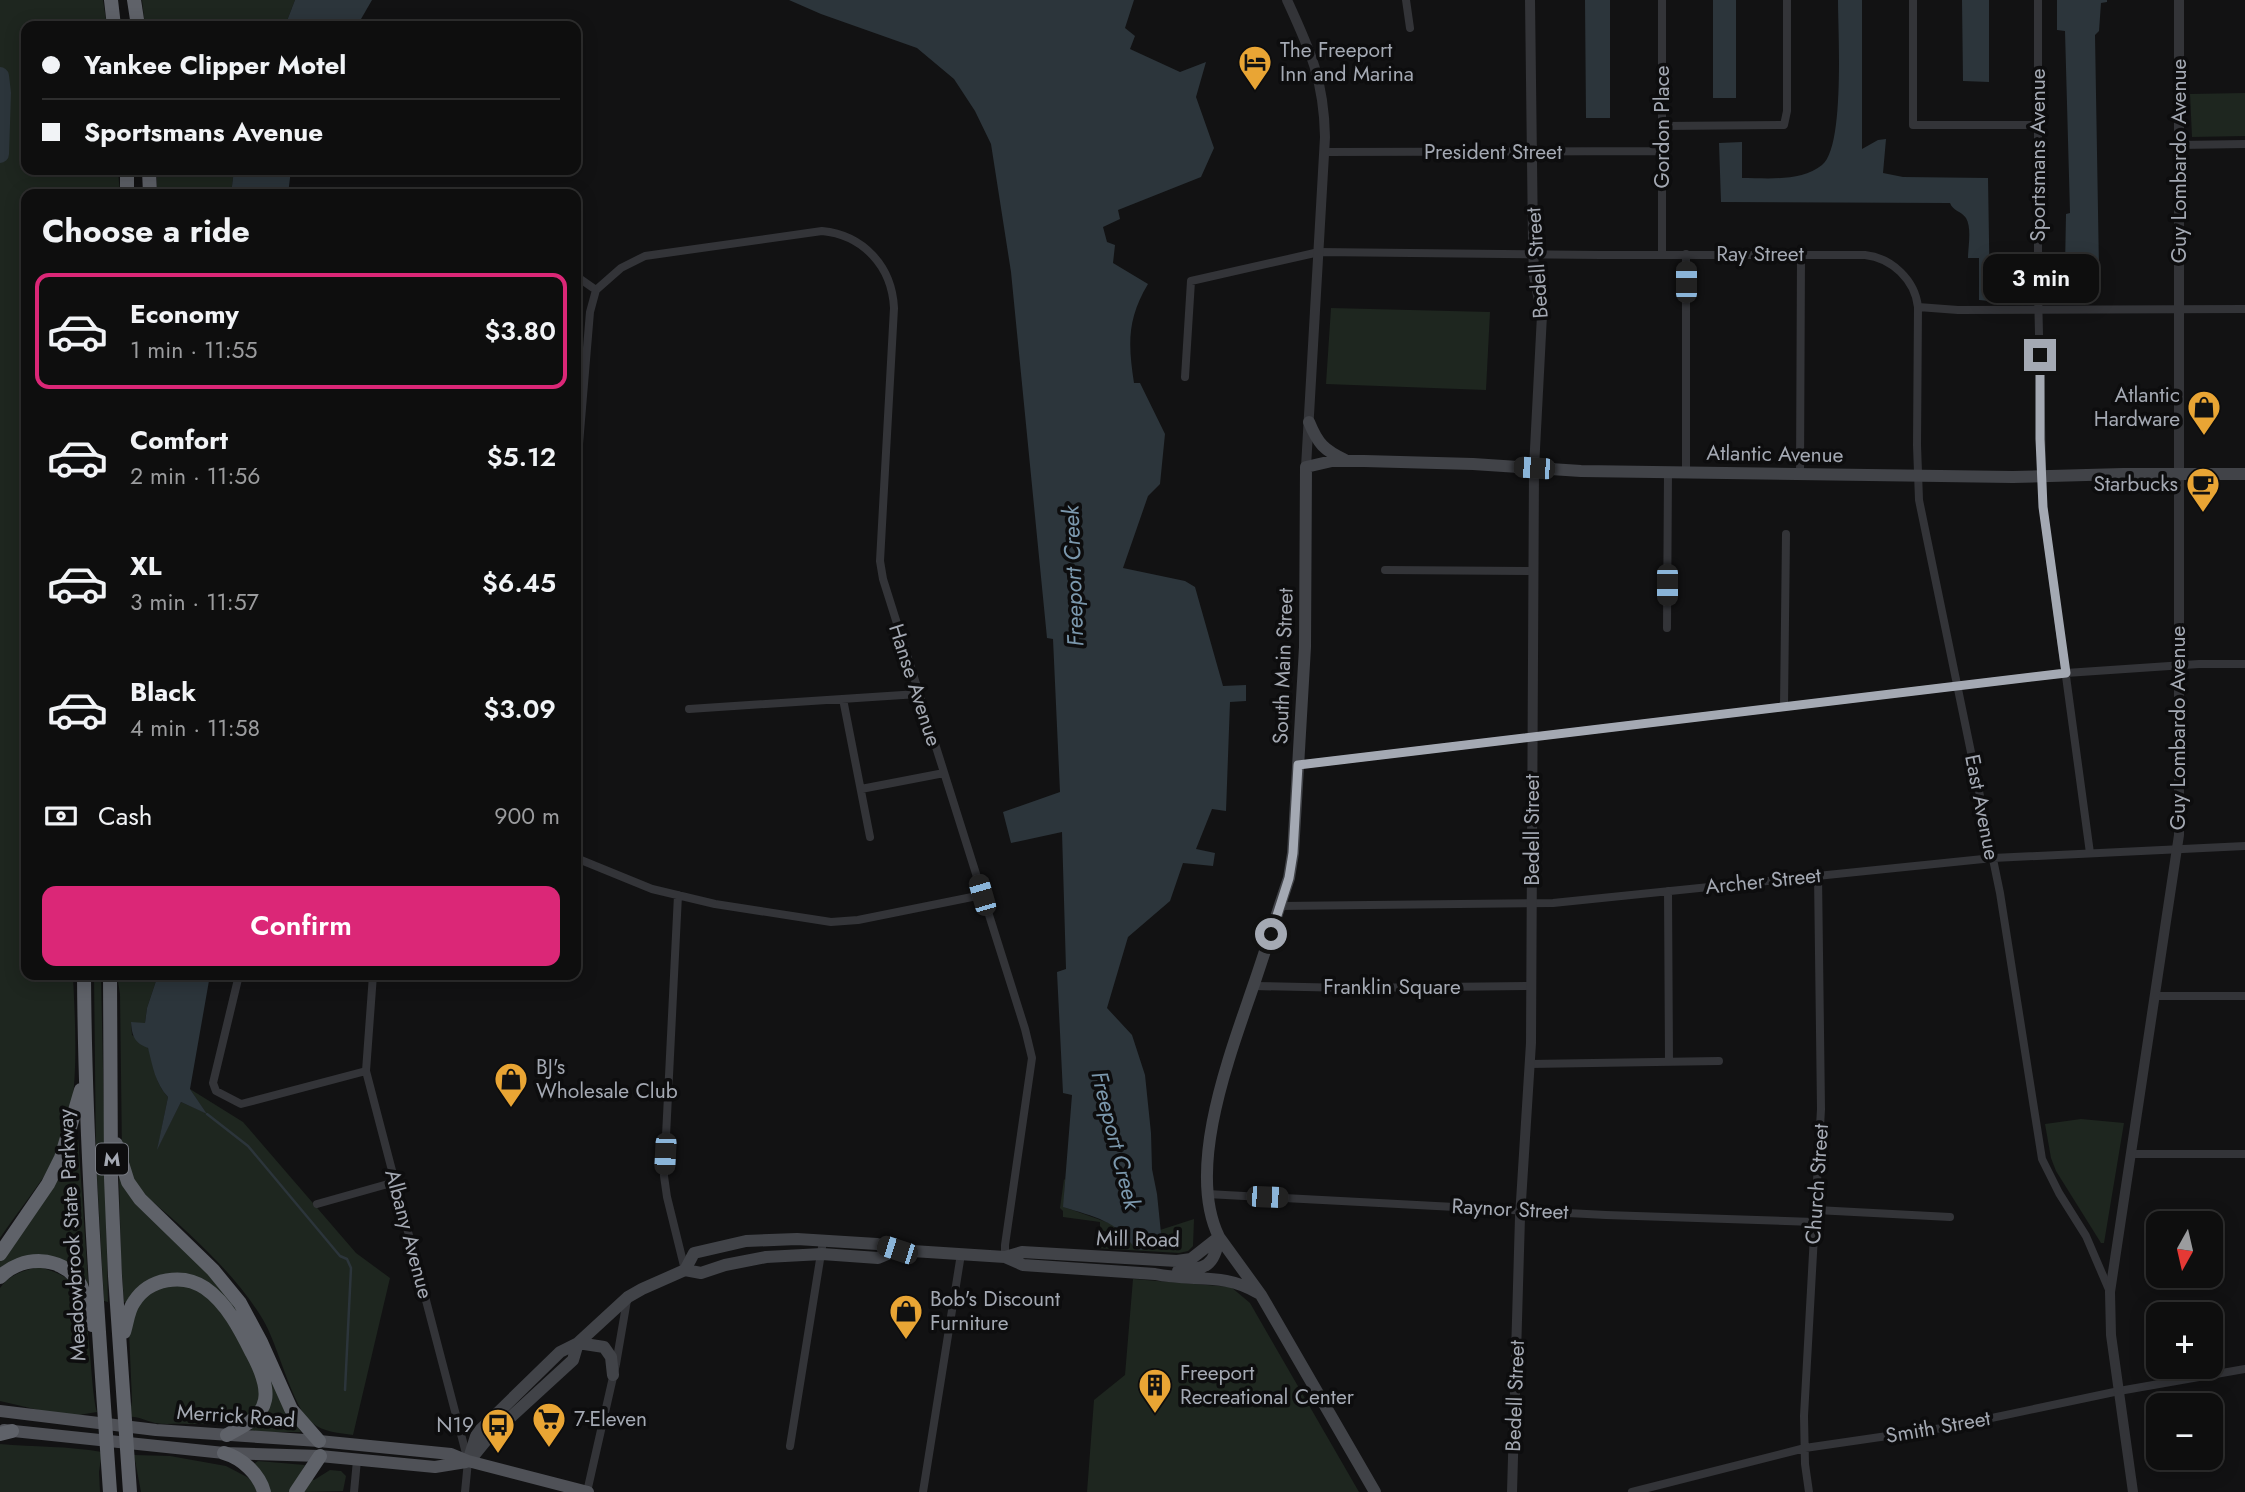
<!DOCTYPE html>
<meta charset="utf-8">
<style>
:root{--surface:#0e0e0e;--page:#171717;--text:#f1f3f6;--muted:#9b9c9e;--line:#2e2e2e;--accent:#db2777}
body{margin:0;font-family:Jost,sans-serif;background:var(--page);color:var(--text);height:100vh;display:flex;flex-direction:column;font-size:26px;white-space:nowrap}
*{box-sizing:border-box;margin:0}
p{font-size:23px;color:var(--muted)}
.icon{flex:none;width:38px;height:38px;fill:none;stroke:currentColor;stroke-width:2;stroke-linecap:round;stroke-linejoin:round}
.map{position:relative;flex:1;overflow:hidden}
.panel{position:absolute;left:21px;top:189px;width:560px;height:791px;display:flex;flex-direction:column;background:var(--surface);border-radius:14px;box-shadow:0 4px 18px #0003,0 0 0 2px var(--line)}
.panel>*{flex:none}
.guide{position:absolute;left:21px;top:21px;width:560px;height:154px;border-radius:14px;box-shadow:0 4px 18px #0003,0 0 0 2px var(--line);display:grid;align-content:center;height:154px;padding:0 21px;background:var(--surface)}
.needle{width:46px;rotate:188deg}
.tools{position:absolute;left:2146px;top:1211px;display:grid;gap:14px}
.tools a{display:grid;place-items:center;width:77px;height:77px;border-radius:14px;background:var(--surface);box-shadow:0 4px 18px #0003,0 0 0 2px var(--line);font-size:35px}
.end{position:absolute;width:32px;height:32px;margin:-16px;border:9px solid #a4a9b3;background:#111;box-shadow:0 0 0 4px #111}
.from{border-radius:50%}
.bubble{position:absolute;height:49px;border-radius:14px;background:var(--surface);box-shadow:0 4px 18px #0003,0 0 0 2px var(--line);font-size:23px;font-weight:600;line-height:49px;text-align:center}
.car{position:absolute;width:21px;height:42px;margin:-21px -10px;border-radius:9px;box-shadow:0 0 5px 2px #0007;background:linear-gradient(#222 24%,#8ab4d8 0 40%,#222 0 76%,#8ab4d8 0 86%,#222 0)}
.guide b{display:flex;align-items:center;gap:24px;height:66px;font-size:26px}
.guide b+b{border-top:2px solid var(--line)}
.guide i{width:18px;height:18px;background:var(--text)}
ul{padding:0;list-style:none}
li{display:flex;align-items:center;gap:21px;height:116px;margin:0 14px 10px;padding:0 7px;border:4px solid transparent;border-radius:14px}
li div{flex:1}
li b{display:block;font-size:26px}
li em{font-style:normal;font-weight:600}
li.current{border-color:var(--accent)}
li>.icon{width:63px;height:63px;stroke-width:1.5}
h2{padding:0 21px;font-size:32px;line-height:84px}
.pay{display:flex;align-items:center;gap:18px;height:77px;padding:0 21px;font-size:26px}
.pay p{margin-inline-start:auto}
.primary-button{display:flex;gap:14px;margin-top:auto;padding:14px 21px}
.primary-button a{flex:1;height:80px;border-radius:14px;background:var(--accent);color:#fff;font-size:28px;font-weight:600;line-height:80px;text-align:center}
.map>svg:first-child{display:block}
.green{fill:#1e261f}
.water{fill:#2c353b}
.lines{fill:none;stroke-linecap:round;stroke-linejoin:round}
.stream{stroke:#2c353b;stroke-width:2.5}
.river{stroke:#2c353b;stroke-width:18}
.minor{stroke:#333438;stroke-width:8}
.tertiary{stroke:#333438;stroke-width:10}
.secondary{stroke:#414348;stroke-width:12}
.primary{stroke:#4f5157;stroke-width:12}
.motorway{stroke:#5f6269;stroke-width:14}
.route{stroke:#a4a9b3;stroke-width:9}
.labels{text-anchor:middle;stroke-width:7;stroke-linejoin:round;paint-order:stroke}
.shield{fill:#0d0d0e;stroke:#777a82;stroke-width:2}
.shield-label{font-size:19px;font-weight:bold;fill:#a4a9b3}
.poi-label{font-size:21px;fill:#a4a9b3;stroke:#0d0d0e;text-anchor:start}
.street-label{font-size:21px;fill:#a4a9b3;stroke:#0d0d0e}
.water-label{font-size:23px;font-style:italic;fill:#7b98ad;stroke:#0d0d0e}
</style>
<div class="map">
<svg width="2245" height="1492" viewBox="0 0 2245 1492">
<rect width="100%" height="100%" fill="#121213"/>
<!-- green -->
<path class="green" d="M0,0H103L107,26H26V170H118L120,194H26V975H73C75,1026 82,1112 56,1157C40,1185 18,1211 0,1238Z
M142,0H295L285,26H145Z
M2245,93V136L2192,137L2190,94Z
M157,170H234L231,194H157Z
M1331,308L1490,312L1486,390L1326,384Z
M94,975H101L108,1302L104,1301L96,1158Z
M117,975H158L147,1008L145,1023H131L132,1035C137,1039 146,1044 149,1050C157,1068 152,1079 168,1097L158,1147L181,1102L206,1113L190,1089L243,1122L356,1253L390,1278L353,1435C339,1433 324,1432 312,1423C292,1408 278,1343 262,1318C241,1284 214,1257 185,1230C154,1200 137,1197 122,1153L120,994Z
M2081,1119L2124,1123L2104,1243H2101L2056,1171L2051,1158L2045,1124Z
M78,1136L89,1294L60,1261L0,1273V1261L47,1194L75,1137Z
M119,1178H122L230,1298L295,1423L301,1432H252L251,1428L269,1399L227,1304L182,1276L128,1302H124L121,1260Z
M1064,1179L1065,1180L1064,1207L1112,1224L1129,1239L1148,1244L1161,1243L1160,1230L1194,1219L1193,1246L1188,1251L1179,1253L1094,1248L1106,1244L1108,1232L1100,1230V1222L1063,1217V1211L1060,1208Z
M40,1267C52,1271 65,1275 74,1284C92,1304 89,1383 97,1412L73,1416L47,1412L0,1401V1288C10,1274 24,1270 40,1267Z
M1133,1279L1231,1287L1250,1303L1359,1492H1087L1094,1400L1125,1375Z
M176,1284C189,1287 200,1290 210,1299C224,1311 262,1377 261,1395C261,1400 258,1406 257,1411C232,1427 217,1424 188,1424C177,1423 166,1425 155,1423C146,1421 138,1416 129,1417L132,1401L129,1331L139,1301L156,1287Z
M0,1444C34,1447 68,1446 102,1452L99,1472L100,1492H0Z
M134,1455L170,1456L226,1466L247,1477L256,1484L258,1492H141Z
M258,1461L305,1465L291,1492H267L252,1465Z
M330,1470L341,1471L346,1476L343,1491L303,1492L310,1478L314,1480Z"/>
<!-- water -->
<path class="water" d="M295,0H372L357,26H285Z
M789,0H1134L1125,28L1135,36L1130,49L1180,72L1206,62L1196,97L1214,148L1201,177L1118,210L1120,219L1103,227L1107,242L1115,245L1113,263L1148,284C1127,319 1128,344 1134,383H1140L1165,434L1160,484L1148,496L1123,568L1185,581L1195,587L1223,686L1246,685V701L1230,702L1226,811L1212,809L1196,849L1215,853L1213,866L1183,863L1170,901L1128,937L1107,1008L1132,1035L1145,1075L1151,1133L1152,1169L1157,1194L1162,1243L1148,1244L1144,1250L1135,1249C1117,1220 1094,1217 1063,1207L1072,1095L1063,1093L1057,972L1066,969L1062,832L1011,843L1003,812L1060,792L1053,639L1047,638L1011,272L991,144L975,111L954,79L917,48L821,14Z
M1585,0H1610V118H1586Z
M1713,0H1736V98H1713Z
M1838,0H1862V149L1878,140L1886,139L1883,173L1903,177L1988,178L1990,301L1979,300V258H1968C1968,247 1972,228 1966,218C1961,211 1953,211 1950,203L1721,202L1719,143L1742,142V178C1767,178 1801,182 1822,165C1845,147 1838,32 1838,0Z
M1962,0H1989V82L1963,81Z
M2057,0H2107V2L2101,3L2099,31L2095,35L2099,269L2065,268L2066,214L2070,213L2065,31L2057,30Z
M234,170H291L288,194H231Z
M158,975H210L190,1089L207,1114L181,1102L157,1150L168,1097C155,1083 153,1067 148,1048C135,1043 132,1037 131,1022L145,1023L147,1008Z"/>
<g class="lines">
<!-- stream -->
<path class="stream" d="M207,1114L248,1146L340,1256L347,1259L351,1268L345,1390"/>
<!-- river -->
<path class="river" d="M0,76L2,93L0,154"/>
<!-- minor -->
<path class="minor" d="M1406,0L1410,28
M1662,0V254
M1913,0V125H2038
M2038,0V291L2043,507L2090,853
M1662,126L1784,125L1787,111V0
M2179,145L2245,144
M1324,152L1662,151
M576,276L596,290
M1918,307L1958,310L2245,309
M1185,377L1191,281L1319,252L1601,255H1865C1892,258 1915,280 1918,307L1917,445L1919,500L2000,893L2042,1159L2059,1193L2086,1236L2110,1292
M1686,472V254
M1800,474L1801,255
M576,480L590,312L596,290L621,268L645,256L822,231C863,235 892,266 894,308L880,561L883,579L1025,1029L1032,1058L1005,1245V1257
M1385,570L1533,571
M1667,628L1668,472
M843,699L870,837
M1784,706L1786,534
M689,709L918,694
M1298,765L2066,673L2199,664H2245
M861,789L944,773
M576,858L652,889L715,904L831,922L858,920L982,895
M1668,891L1669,1062
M678,895L664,1176L667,1197L685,1270
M1280,906L1553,903L1993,858L2245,846
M239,975L213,1083L216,1091L241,1104L366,1071
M373,975L366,1071L468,1461L465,1492
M1254,986L1350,988L1531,986
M2154,996H2245
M1530,1064L1719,1061
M2131,1154H2245
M1207,1194L1606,1215L1814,1222
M317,1204L395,1182
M1816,1210L1950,1217
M790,1446L823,1241
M354,1492L357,1460
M587,1492L616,1364L627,1300
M923,1492L961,1254
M1632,1492L1805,1448L1949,1427L2119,1391L2245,1369
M1809,1492L1805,1464L1804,1416L1821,1109L1818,875"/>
<!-- tertiary -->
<path class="tertiary" d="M1287,0C1310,50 1324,80 1325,137L1306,467
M1512,1492L1520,1217L1531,1043L1534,468L1542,315L1534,276L1533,241L1530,0
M2133,1492L2111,1335L2110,1292L2179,835V0"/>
<!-- secondary -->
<path class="secondary" d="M1309,422C1318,444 1324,450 1345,460
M1005,1257L1023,1265L1155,1274C1193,1282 1224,1272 1258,1293
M685,1270L694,1253L746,1241L797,1239L877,1244L897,1250L1005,1257L1022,1252L1177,1261L1191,1259L1219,1237
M1178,1271C1206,1269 1215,1266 1219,1237
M578,1343L604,1347L611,1357L613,1375
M471,1459L488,1438L573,1360L578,1343
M468,1461L477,1433L560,1352L578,1343L628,1297L642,1289L685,1270L701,1273L725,1265L766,1257L822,1254L878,1258L897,1250
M1375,1492L1261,1295L1219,1237C1185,1168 1231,1052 1254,984C1266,949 1277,913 1289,878L1293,853L1305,647L1306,467L1332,461H1364L1473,464L1581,471L2013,477L2123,474H2245"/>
<!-- primary -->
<path class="primary" d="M0,1411L156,1430L319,1441L451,1454L468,1461L588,1492
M4,1430L224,1453L320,1456L435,1467L466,1462"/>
<!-- motorway -->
<path class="motorway" d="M111,0L114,26
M134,0L138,26
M127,170V194
M149,170L150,194
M84,975C85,1148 98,1320 110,1492
M110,975L111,1178L115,1276L130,1492
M116,1144L128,1182L140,1199L213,1270L240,1303L261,1342L291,1409L319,1441
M0,1254L48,1184L61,1158L81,1090
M0,1277C22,1255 61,1255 79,1282C86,1293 88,1311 92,1325
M124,1332C127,1323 128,1310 134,1302C149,1278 183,1273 205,1288C227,1303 241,1331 252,1353C259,1366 268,1385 265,1400C261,1419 243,1426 227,1435
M0,1434L12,1431
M224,1453C242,1458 259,1474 264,1492
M296,1492L320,1456"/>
</g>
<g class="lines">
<!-- route -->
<path class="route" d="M1271,934L1289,878L1293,853L1298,765L2066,673L2043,507L2040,439V355"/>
</g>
<!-- icons -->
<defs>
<symbol id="hotel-pin" viewBox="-11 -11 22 30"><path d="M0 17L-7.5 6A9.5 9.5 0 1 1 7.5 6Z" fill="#e9a534" stroke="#0d0d0e"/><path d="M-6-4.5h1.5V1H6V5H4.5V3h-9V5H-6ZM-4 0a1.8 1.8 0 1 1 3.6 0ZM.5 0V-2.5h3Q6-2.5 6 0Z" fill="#111"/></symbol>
<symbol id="shop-pin" viewBox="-11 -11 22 30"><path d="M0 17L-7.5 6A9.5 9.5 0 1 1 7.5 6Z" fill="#e9a534" stroke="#0d0d0e"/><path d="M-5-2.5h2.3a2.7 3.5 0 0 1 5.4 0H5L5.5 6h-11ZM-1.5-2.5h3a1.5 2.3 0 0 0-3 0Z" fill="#111"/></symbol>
<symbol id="cafe-pin" viewBox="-11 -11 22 30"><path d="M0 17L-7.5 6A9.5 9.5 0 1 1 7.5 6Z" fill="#e9a534" stroke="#0d0d0e"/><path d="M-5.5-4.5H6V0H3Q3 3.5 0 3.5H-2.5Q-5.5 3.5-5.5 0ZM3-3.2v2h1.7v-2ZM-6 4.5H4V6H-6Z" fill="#111"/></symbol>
<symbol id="building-pin" viewBox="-11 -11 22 30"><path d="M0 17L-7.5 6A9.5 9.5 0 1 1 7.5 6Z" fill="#e9a534" stroke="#0d0d0e"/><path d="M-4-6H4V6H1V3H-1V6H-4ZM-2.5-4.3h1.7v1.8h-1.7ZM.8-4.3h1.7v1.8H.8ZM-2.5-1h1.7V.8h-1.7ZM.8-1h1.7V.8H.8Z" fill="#111"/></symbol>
<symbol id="supermarket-pin" viewBox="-11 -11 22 30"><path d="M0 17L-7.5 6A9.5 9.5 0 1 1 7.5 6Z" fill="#e9a534" stroke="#0d0d0e"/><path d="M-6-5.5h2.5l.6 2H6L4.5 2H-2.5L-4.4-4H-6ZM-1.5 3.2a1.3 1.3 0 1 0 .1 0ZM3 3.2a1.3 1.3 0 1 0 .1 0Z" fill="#111"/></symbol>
<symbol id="bus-pin" viewBox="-11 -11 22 30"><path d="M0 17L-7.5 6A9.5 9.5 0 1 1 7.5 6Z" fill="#e9a534" stroke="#0d0d0e"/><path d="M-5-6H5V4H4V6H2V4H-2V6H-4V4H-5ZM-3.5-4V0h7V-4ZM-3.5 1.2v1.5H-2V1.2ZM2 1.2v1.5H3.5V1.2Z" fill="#111"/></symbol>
</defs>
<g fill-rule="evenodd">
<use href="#hotel-pin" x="1236" y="43" width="38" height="52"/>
<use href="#shop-pin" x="2185" y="388" width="38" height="52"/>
<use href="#cafe-pin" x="2184" y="465" width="38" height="52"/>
<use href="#shop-pin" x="492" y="1060" width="38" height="52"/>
<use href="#shop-pin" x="887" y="1292" width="38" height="52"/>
<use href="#building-pin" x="1136" y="1366" width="38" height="52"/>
<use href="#supermarket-pin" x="530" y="1400" width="38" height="52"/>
<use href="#bus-pin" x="479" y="1406" width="38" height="52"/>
</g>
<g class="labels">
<!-- shield labels -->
<rect class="shield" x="96" y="1143.5" width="32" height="31" rx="5"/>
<g class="shield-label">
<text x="112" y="1166">M</text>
</g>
<!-- poi labels -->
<g class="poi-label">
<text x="1280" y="57">The Freeport<tspan x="1280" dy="24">Inn and Marina</tspan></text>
<text x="2180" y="402" text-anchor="end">Atlantic<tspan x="2180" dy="24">Hardware</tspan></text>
<text x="2178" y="491" text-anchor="end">Starbucks</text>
<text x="536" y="1074">BJ's<tspan x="536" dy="24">Wholesale Club</tspan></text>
<text x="930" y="1306">Bob's Discount<tspan x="930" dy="24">Furniture</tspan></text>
<text x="1180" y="1380">Freeport<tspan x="1180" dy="24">Recreational Center</tspan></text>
<text x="574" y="1426">7-Eleven</text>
<text x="474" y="1432" text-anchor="end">N19</text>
</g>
<!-- street labels -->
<g class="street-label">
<text transform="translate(1662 127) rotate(-90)" y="7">Gordon Place</text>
<text x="1493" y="159">President Street</text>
<text transform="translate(2038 155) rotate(-90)" y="7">Sportsmans Avenue</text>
<text transform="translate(2179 161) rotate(-90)" y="7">Guy Lombardo Avenue</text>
<text x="1760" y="261">Ray Street</text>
<text transform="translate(1537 263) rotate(-94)" y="7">Bedell Street</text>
<text transform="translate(1775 454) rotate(1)" y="7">Atlantic Avenue</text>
<text transform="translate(1283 666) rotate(-88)" y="7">South Main Street</text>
<text transform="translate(915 685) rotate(72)" y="7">Hanse Avenue</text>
<text transform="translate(2178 728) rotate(-90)" y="7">Guy Lombardo Avenue</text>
<text transform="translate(1982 807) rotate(79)" y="7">East Avenue</text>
<text transform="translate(1532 830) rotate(-90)" y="7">Bedell Street</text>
<text transform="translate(1763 881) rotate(-6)" y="7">Archer Street</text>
<text x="1392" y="994">Franklin Square</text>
<text transform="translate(1817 1184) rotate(-86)" y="7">Church Street</text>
<text transform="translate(1510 1209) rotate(3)" y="7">Raynor Street</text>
<text transform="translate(409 1234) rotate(75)" y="7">Albany Avenue</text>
<text transform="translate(72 1235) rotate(-93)" y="7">Meadowbrook State Parkway</text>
<text transform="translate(1138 1239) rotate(1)" y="7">Mill Road</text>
<text transform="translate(1515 1396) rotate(-88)" y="7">Bedell Street</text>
<text transform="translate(236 1416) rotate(4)" y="7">Merrick Road</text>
<text transform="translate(1938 1427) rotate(-10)" y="7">Smith Street</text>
</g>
<!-- water labels -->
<g class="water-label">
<text transform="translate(1073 576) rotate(-92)" y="8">Freeport Creek</text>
<text transform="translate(1116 1140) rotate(76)" y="8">Freeport Creek</text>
</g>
</g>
</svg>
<div class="tools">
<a><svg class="needle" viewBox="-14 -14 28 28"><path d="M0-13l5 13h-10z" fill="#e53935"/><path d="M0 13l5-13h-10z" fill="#9b9c9e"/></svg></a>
<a>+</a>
<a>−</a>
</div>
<i class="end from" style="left:1271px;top:934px"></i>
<i class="end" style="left:2040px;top:355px"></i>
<div class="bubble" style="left:1983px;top:254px;width:116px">3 min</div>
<i class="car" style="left:1686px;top:282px;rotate:0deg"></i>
<i class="car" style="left:1534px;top:468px;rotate:274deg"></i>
<i class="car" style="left:1667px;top:585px;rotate:180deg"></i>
<i class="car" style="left:982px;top:895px;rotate:344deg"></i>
<i class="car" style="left:665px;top:1154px;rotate:183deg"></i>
<i class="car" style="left:1267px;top:1197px;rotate:92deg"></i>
<i class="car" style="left:897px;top:1250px;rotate:288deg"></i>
<div class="guide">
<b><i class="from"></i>Yankee Clipper Motel</b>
<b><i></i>Sportsmans Avenue</b>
</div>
<section class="panel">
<h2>Choose a ride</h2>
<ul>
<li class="current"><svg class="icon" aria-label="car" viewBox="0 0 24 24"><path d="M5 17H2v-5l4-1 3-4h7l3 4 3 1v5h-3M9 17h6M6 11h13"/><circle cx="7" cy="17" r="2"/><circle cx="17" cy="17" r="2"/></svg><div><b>Economy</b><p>1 min · 11:55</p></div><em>$3.80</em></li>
<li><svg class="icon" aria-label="car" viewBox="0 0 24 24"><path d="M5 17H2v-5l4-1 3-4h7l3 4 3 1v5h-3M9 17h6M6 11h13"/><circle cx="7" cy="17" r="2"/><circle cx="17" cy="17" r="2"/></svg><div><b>Comfort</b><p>2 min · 11:56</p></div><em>$5.12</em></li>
<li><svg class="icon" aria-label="car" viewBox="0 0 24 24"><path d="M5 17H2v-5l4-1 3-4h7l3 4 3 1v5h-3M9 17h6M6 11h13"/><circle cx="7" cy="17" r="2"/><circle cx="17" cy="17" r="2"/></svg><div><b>XL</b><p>3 min · 11:57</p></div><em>$6.45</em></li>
<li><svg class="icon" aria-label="car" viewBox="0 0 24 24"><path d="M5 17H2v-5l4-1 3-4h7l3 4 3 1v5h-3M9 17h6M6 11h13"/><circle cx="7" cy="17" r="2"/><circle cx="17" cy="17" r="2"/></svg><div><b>Black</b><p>4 min · 11:58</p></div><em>$3.09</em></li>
</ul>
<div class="pay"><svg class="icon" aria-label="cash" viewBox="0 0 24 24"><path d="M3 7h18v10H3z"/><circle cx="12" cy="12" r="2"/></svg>Cash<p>900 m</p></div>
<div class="primary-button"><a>Confirm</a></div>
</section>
</div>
